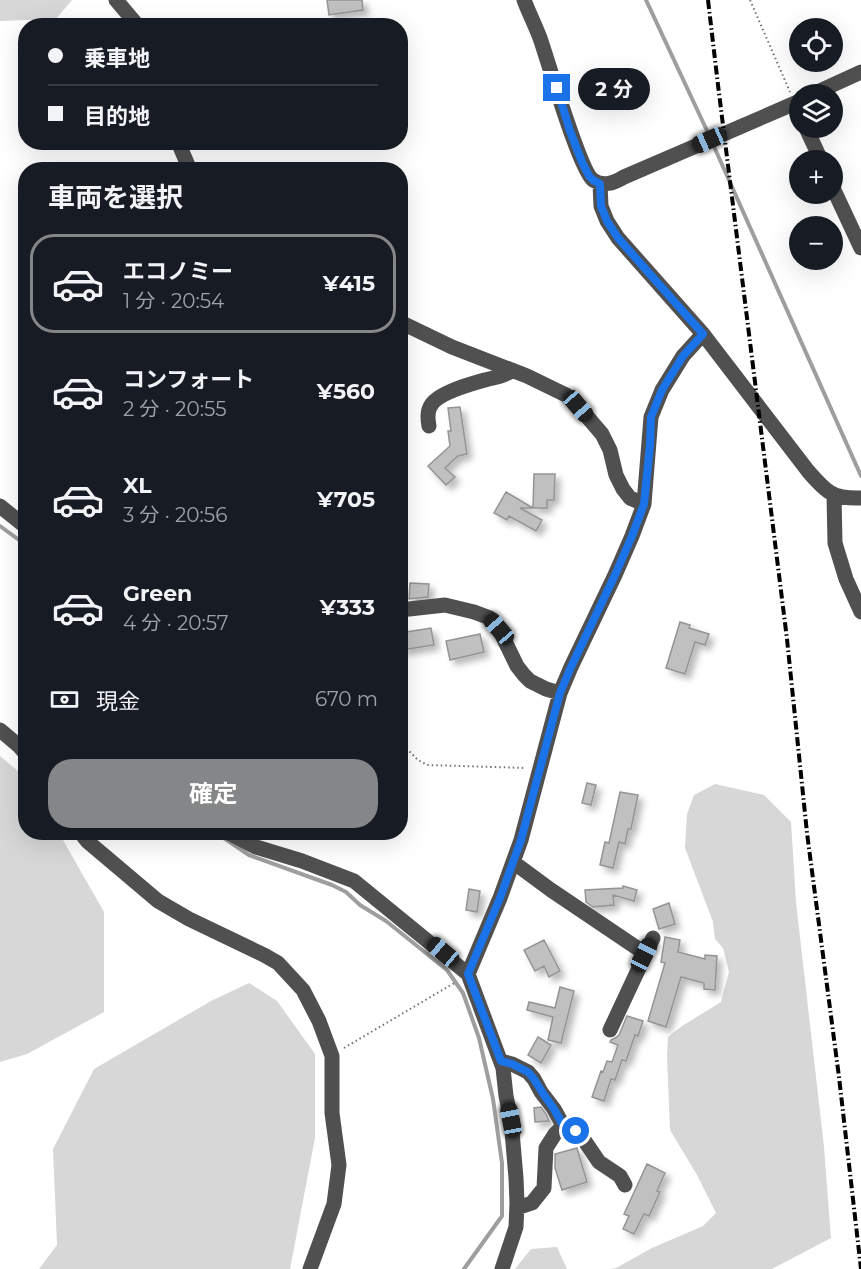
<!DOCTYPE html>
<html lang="ja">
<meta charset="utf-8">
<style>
:root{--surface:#171b24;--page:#242831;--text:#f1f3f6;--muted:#9ea1a6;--line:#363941;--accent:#858687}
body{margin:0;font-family:Montserrat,"Noto Sans JP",sans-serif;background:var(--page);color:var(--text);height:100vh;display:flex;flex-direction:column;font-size:22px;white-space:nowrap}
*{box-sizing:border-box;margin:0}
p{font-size:20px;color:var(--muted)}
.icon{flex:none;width:33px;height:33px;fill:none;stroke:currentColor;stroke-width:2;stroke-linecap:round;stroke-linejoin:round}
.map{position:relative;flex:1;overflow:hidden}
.panel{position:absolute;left:18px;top:162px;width:390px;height:678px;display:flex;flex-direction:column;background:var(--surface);border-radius:24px;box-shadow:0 6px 24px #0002}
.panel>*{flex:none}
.guide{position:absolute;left:18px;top:18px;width:390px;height:132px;border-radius:24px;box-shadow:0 6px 24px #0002;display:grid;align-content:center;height:132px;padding:0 30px;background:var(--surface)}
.tools{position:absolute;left:789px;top:18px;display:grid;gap:12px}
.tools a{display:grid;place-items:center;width:54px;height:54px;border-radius:50%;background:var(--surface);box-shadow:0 6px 24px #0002;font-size:30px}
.end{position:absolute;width:27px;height:27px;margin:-14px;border:8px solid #1a73e8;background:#fff;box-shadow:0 0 0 3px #fff}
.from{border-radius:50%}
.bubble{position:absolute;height:42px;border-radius:21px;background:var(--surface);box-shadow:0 6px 24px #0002;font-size:20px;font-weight:700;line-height:42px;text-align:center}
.car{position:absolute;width:18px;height:36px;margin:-18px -9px;border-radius:8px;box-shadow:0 0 4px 2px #0007;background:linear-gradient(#222 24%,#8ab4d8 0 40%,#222 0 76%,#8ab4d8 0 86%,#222 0)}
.guide b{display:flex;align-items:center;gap:21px;height:57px;font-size:22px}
.guide b+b{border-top:2px solid var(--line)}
.guide i{width:15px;height:15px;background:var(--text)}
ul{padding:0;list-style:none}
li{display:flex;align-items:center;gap:18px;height:99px;margin:0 12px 9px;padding:0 18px;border:3px solid transparent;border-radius:24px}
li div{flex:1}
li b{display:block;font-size:22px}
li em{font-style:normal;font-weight:700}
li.selected{border-color:var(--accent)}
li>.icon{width:54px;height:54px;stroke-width:1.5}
h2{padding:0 30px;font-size:27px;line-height:72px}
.pay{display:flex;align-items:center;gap:15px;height:66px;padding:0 30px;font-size:22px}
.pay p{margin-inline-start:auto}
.cta{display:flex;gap:12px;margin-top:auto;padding:12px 30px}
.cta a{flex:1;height:69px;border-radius:24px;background:var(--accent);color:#fff;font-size:24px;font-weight:700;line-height:69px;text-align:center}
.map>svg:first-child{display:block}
.green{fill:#d7d7d7}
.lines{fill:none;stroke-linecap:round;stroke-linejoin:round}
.stream{stroke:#9e9e9e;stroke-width:4}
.building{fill:#c0c0c0;stroke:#949494;stroke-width:1.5;filter:url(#shadow)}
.path{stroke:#727272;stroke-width:2;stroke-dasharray:1.5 3;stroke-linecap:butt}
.minor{stroke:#505050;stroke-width:15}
.rail{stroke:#000;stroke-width:4;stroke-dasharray:9 3 1.5 3;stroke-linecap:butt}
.route{stroke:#1a73e8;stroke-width:8}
</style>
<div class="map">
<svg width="861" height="1269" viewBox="0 0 861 1269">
<defs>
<filter id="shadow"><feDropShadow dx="5" dy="5" stdDeviation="3" flood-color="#0004"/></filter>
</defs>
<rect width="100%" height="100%" fill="#fff"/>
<!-- green -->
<path class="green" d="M0,0H72L56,19L0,21Z
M0,756L25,777L26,832L59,833L104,912V1012L27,1054L0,1062Z
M715,784L764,795L791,822L796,902L824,1147L831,1238L772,1269H610L616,1268L652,1248L703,1226L716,1213L697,1175L670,1130L667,1055L668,1037L682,1026L721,1002L729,972L723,948L715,939L713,922L685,848L687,814L694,795Z
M249,983L277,1001L315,1054V1138L290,1269H39L57,1245L53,1149L94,1069L211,1001Z
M557,1247L567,1269H515L531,1249Z"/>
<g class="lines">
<!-- stream -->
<path class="stream" d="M646,0L709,135
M712,142L861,476
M0,526L26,545
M215,832L249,855L332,885L346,892L360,905L386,921L447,970L463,993L479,1038L493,1099L502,1163V1216L464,1269"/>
</g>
<!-- building -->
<path class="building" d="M327,0H362L363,10L329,15Z
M460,407L467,454L458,456L445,468L455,477L446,485L428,466L450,446L448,431H451L448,408Z
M534,474H555L554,500H547V508H533Z
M506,492L533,508H520L542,520L536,531L509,516L507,520L494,513Z
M410,583L429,584L428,597L409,599Z
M680,622L690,625L689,628L709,634L705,645L695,642L685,674L666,668Z
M431,628L434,645L402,650L400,633Z
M480,634L484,652L450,660L446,641Z
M587,783L596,785L591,805L582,803Z
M620,792L638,795L631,829H628L625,844L619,842L613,868L600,865L605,842L609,843Z
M623,886L637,890L634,901L613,895L614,905L593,907L586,902L585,890L623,888Z
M469,889L480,891L477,912L466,910Z
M669,903L675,924L659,929L653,909Z
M665,937L680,940L678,952L705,959V955L717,956L715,990L704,989V983L681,977L666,1027L648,1021L665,963L661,962Z
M544,940L560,971L549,977L544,966L535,971L524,950Z
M560,987L574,991L561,1043L548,1040L553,1017L527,1010L529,1002L555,1008Z
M627,1016L643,1021L638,1036L635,1035L626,1061L622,1060L615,1080L611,1079L604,1101L592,1097L601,1071L603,1072L607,1061L612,1062L618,1045L610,1042L611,1040L615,1038L619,1035Z
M538,1037L551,1045L541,1063L528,1055Z
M541,1107L546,1114L549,1121L535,1122L534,1108Z
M577,1148L587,1182L562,1190L555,1168V1154Z
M647,1164L665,1173L657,1191L660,1192L649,1216L644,1214L634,1234L623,1229L629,1216L624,1214Z"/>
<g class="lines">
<!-- path -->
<path class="path" d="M750,0L790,92
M400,742L418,760L427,765L526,768
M344,1048L456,982"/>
<!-- minor -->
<path class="minor" d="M116,0L138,26
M524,0C529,13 535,25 540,38C548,61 580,171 593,180C604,187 614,183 624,177L800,101
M813,94L861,72
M806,128L821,160
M178,142L190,170
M600,184L601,206L607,221L618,238L703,334L808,471C826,492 833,499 861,498
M832,186L861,248
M400,322L452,347L527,376L566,395L578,406L602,434L610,450L616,475L623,489L630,498L644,504
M429,426C428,421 427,413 430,407C436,393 471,384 485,380C495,377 504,377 512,370
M834,495L835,543L846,579L861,612
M0,506L26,527
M400,610L445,605L474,612L490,618L499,629L517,666L524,675L530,681L546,689L560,693
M0,730L19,746L26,754
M80,832L87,841L158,901L189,919L264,955L278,963L303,990L319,1021L332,1056V1113L339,1165L334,1204L310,1269
M227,832L256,847L302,861L354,881L468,974L503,1068L506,1096L511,1120L516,1178L517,1203L516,1227L502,1269
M513,862L551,890L640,950L644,955
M468,974L500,898L521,840L560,693L571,667L615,575L632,536L644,504L651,417L662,390L683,356L703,334
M610,1030L653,938
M501,1061L512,1064L528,1072L534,1079L541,1092L554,1109L564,1127
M517,1208L532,1203L544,1188L546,1148L555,1134L561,1128L567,1127L576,1131L582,1137L599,1162L620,1176L625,1185"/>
<!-- rail -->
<path class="rail" d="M708,0L718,85L787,639L807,833L839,1077L861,1269"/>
</g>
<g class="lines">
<!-- route -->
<path class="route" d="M557,88L570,131L582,162L589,176L593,180L600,184L601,206L607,221L618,238L703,334L683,356L662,390L651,417L650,445L644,504L632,536L615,575L571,667L560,693L521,840L500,898L468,974L501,1061L512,1064L528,1072L534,1079L542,1092L554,1109L564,1127H567L576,1131"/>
</g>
</svg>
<div class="tools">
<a><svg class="icon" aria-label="locate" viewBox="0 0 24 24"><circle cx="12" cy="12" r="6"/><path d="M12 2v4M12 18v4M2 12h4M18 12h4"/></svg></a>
<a><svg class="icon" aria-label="layers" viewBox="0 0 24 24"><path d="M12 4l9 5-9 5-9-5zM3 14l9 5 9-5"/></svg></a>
<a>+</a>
<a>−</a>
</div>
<i class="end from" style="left:576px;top:1131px"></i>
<i class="end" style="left:557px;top:88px"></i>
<div class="bubble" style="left:578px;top:68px;width:72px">2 分</div>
<i class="car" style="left:709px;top:140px;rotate:246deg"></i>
<i class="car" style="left:578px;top:406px;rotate:139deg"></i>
<i class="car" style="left:499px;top:629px;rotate:319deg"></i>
<i class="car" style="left:443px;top:952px;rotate:310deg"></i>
<i class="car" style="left:644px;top:955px;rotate:27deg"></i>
<i class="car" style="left:511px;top:1120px;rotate:349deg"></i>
<div class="guide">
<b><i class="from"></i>乗車地</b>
<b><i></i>目的地</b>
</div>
<section class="panel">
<h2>車両を選択</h2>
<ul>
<li class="selected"><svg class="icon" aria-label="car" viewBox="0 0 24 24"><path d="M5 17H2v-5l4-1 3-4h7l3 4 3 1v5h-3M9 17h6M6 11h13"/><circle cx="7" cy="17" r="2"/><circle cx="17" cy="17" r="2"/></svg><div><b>エコノミー</b><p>1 分 · 20:54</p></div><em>¥415</em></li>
<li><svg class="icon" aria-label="car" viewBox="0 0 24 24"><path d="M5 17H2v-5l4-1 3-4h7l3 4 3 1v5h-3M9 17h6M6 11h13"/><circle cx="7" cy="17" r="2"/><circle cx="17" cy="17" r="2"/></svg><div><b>コンフォート</b><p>2 分 · 20:55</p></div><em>¥560</em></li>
<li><svg class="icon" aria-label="car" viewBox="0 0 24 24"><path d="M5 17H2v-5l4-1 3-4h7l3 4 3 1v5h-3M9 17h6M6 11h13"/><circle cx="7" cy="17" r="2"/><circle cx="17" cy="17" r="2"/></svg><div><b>XL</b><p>3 分 · 20:56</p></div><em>¥705</em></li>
<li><svg class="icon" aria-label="car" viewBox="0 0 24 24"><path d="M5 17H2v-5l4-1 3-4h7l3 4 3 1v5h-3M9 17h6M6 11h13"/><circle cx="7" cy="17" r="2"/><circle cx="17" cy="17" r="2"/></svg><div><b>Green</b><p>4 分 · 20:57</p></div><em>¥333</em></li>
</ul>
<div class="pay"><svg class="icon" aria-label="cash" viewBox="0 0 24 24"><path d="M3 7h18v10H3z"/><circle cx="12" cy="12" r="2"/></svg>現金<p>670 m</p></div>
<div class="cta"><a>確定</a></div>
</section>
</div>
